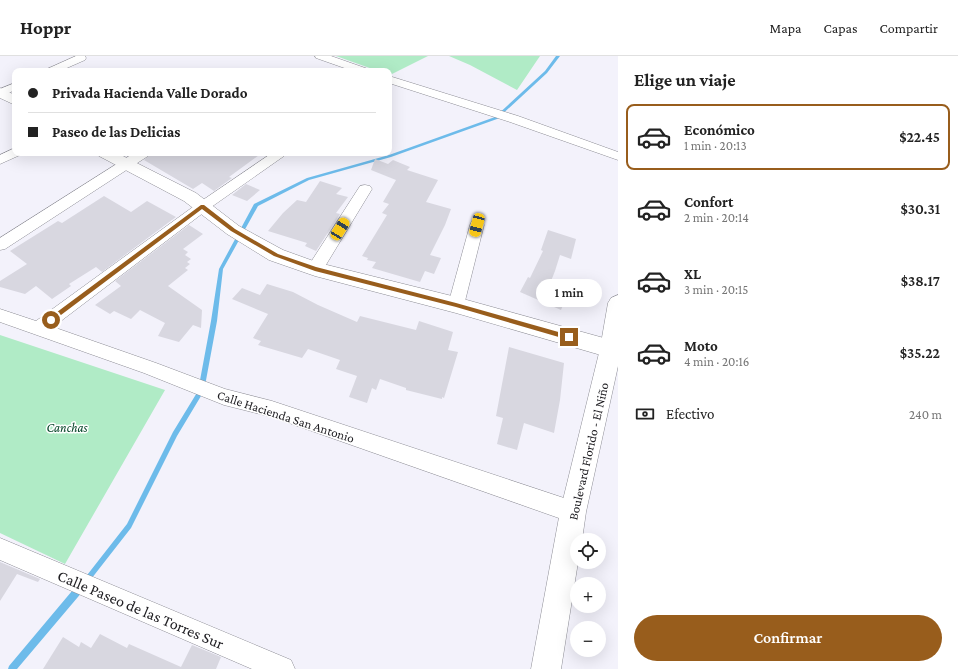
<!DOCTYPE html>
<html lang="es">
<meta charset="utf-8">
<style>
:root{--surface:#fff;--page:#f6f6f6;--text:#222;--muted:#767676;--line:#e0e0e0;--accent:#985d1c}
body{margin:0;font-family:"Crimson Pro",serif;background:var(--page);color:var(--text);height:100vh;display:flex;flex-direction:column;font-size:15px;white-space:nowrap}
*{box-sizing:border-box;margin:0}
p{font-size:13px;color:var(--muted)}
.icon{flex:none;width:22px;height:22px;fill:none;stroke:currentColor;stroke-width:2;stroke-linecap:round;stroke-linejoin:round}
.map{position:relative;flex:1;overflow:hidden}
.sheet{display:flex;flex-direction:column;background:var(--surface);width:340px}
.sheet>*{flex:none}
.banner{position:absolute;left:12px;top:12px;width:380px;height:88px;border-radius:8px;box-shadow:0 4px 16px #0002;display:grid;align-content:center;height:88px;padding:0 16px;background:var(--surface)}
.controls{position:absolute;left:570px;top:477px;display:grid;gap:8px}
.controls a{display:grid;place-items:center;width:36px;height:36px;border-radius:50%;background:var(--surface);box-shadow:0 4px 16px #0002;font-size:20px}
.end{position:absolute;width:18px;height:18px;margin:-9px;border:5px solid #985d1c;background:#fff;box-shadow:0 0 0 2px #fff}
.from{border-radius:50%}
.bubble{position:absolute;height:28px;border-radius:14px;background:var(--surface);box-shadow:0 4px 16px #0002;font-size:13px;font-weight:600;line-height:28px;text-align:center}
.car{position:absolute;width:12px;height:24px;margin:-12px -6px;border-radius:5px;box-shadow:0 0 3px 1px #0007;background:linear-gradient(#f5c518 24%,#345 0 40%,#f5c518 0 76%,#345 0 86%,#f5c518 0)}
.banner b{display:flex;align-items:center;gap:14px;height:38px;font-size:15px}
.banner b+b{border-top:1px solid var(--line)}
.banner i{width:10px;height:10px;background:var(--text)}
ul{padding:0;list-style:none}
li{display:flex;align-items:center;gap:12px;height:66px;margin:0 8px 6px;padding:0 8px;border:2px solid transparent;border-radius:8px}
li div{flex:1}
li b{display:block;font-size:15px}
li em{font-style:normal;font-weight:600}
li.selected{border-color:var(--accent)}
li>.icon{width:36px;height:36px;stroke-width:1.5}
h2{padding:0 16px;font-size:18px;line-height:48px}
.pay{display:flex;align-items:center;gap:10px;height:44px;padding:0 16px;font-size:15px}
.pay p{margin-inline-start:auto}
.button{display:flex;gap:8px;margin-top:auto;padding:8px 16px}
.button a{flex:1;height:46px;border-radius:24px;background:var(--accent);color:#fff;font-size:16px;font-weight:600;line-height:46px;text-align:center}
header{display:flex;align-items:center;gap:24px;box-sizing:border-box;height:56px;padding:0 20px;background:var(--surface);border-bottom:1px solid var(--line)}
header strong{font-size:19px}
nav{display:flex;gap:22px;margin-inline-start:auto;font-size:14px}
main{display:flex;flex:1;min-height:0}
.map>svg:first-child{display:block}
.green{fill:#b0ebc6}
.lines{fill:none;stroke-linecap:round;stroke-linejoin:round}
.stream{fill:#6dbbea;fill-rule:evenodd}
.building{fill:#d8d7e0}
.minor-casing{stroke:#8d8d95;stroke-width:1}
.tertiary-casing{stroke:#8d8d95;stroke-width:1}
.primary-casing{stroke:#8d8d95;stroke-width:1}
.minor{fill:#fff;fill-rule:evenodd}
.tertiary{fill:#fff;fill-rule:evenodd}
.primary{fill:#fff;fill-rule:evenodd}
.route{fill:#985d1c}
.labels{text-anchor:middle;stroke-width:3;stroke-linejoin:round;paint-order:stroke}
.street-label{font-size:13px;fill:#1f1e22;stroke:#fff}
.park-label{font-size:13px;font-style:italic;fill:#054528;stroke:#fff}
.near-street-label{font-size:16px;fill:#1f1e22;stroke:#fff}
</style>
<header>
<strong>Hoppr</strong>
<nav><a>Mapa</a><a>Capas</a><a>Compartir</a></nav>
</header>
<main>
<div class="map">
<svg width="618" height="613" viewBox="0 0 618 613">
<rect width="100%" height="100%" fill="#f3f2fb"/>
<!-- green -->
<path class="green" d="M336,0H428L390,19L389,15H378Z
M449,0H540L517,34L470,9Z
M0,279L165,334L65,508L0,477Z"/>
<g class="lines">
<!-- stream -->
<path class="stream" d="M556,0H560L547,17L497,63L391,101L309,124L258,150L223,213L217,265L204,335L177,380L131,472L88,527L86,529L82,525L84,523L127,468L173,376L198,335L211,265L219,213L254,148L307,122L389,99L495,61L545,15Z
M80,528L83,529L84,532L83,535L17,613H8L9,610L77,529Z"/>
</g>
<!-- building -->
<path class="building" d="M151,97H262L229,121L232,122L214,135L202,127L193,133L144,104Z
M375,103L388,108L393,104L410,111L407,114L438,124L426,146L451,153L445,169L430,199L441,202L434,218L425,215L420,226L372,212L376,206L367,204L368,202L362,200L387,159L382,157L389,148L383,146L396,124L371,114Z
M320,125L342,132L336,138L348,141L336,157L340,158L316,195L305,190L307,187L268,175L283,157L297,144L306,146Z
M246,128L260,134L247,145L232,139Z
M104,140L131,156L147,145L176,161L102,216L96,211L69,228L71,230L52,243L36,230L25,238L0,231V225L27,208L10,195L58,165L62,167Z
M189,169L203,178L183,193L188,196L185,199L191,203L187,206L190,208L185,212L188,214L168,230L202,254L201,272L193,269L179,286L158,280L165,267L140,254L131,263L114,255L110,258L95,249L121,230L115,225Z
M548,174L576,183L571,203L560,199L555,215L549,230L568,237L561,254L520,236L528,221L530,222L543,195L541,194Z
M267,228L293,236L318,249L357,266L360,260L416,274L419,265L453,276L448,294L458,296L444,342L442,341V343L406,334V332L380,323L376,334L372,332L367,347L349,341L357,320L336,313L340,304L308,293L302,302L258,289L261,285L253,282L268,258L232,243L242,232L260,239Z
M509,291L564,307L560,344L554,377L524,367L517,394L497,388L503,362L496,360Z
M0,506L40,523L38,526L17,518L0,545Z
M100,578L127,592L129,588L181,611L192,589L221,601L216,613H43L63,581L79,591L81,586L91,592Z"/>
<g class="lines">
<defs>
<path id="minor" d="M76,0H85L86,2L85,4L60,15H45L47,13Z
M315,0H331L368,13L370,15H353L316,2Z
M389,20L518,60L618,96V104L510,66L389,27Z
M15,27V34L0,41V33Z
M15,92V97H21L20,99L0,108V99Z
M134,97H150L148,100L5,193L0,194V182Z
M272,97H281L284,100L207,154L53,271L156,307L225,333L272,345L573,445L581,449L584,456L581,463L573,467L272,361L224,349L144,317L0,266V253L36,265L197,148Z
M365,129L370,130L372,133L321,217L315,219L309,217L307,213L309,209L360,130Z
M477,164L482,165L484,169L464,249L462,253L456,255L450,253L448,249L470,169L472,165Z
M0,482L291,604L295,613H252L0,504Z"/>
<path id="tertiary" d="M0,32L15,39V49L0,42Z
M97,97H117L196,137L239,170L283,194L319,207L456,241L611,284L618,287V299L611,302L456,257L315,220L269,204L227,178L184,145L99,100Z"/>
<path id="primary" d="M618,239V310L586,456L582,484H577V506H578L561,613H531L560,456L600,293L608,247L611,242Z"/>
</defs>
<!-- minor casing -->
<use href="#minor" class="minor-casing"/>
<!-- tertiary casing -->
<use href="#tertiary" class="tertiary-casing"/>
<!-- primary casing -->
<use href="#primary" class="primary-casing"/>
<!-- minor -->
<use href="#minor" class="minor"/>
<!-- tertiary -->
<use href="#tertiary" class="tertiary"/>
<!-- primary -->
<use href="#primary" class="primary"/>
</g>
<!-- route -->
<path class="route" d="M201,149H204L235,173L278,198L316,211L456,247L569,279L572,281L569,284L456,251L315,215L274,200L231,175L202,153L53,265H49V262Z"/>
<g class="labels">
<!-- street labels -->
<g class="street-label">
<text transform="translate(286 360) rotate(18)" y="5">Calle Hacienda San Antonio</text>
<text transform="translate(588 395) rotate(-77)" y="5">Boulevard Florido - El Niño</text>
</g>
<!-- park labels -->
<g class="park-label">
<text x="67" y="376">Canchas</text>
</g>
<!-- near-street labels -->
<g class="near-street-label">
<text transform="translate(141 553) rotate(23)" y="6">Calle Paseo de las Torres Sur</text>
</g>
</g>
</svg>
<div class="controls">
<a><svg class="icon" aria-label="locate" viewBox="0 0 24 24"><circle cx="12" cy="12" r="6"/><path d="M12 2v4M12 18v4M2 12h4M18 12h4"/></svg></a>
<a>+</a>
<a>−</a>
</div>
<i class="end from" style="left:51px;top:264px"></i>
<i class="end" style="left:569px;top:281px"></i>
<div class="bubble" style="left:536px;top:223px;width:66px">1 min</div>
<i class="car" style="left:477px;top:169px;rotate:195deg"></i>
<i class="car" style="left:340px;top:173px;rotate:32deg"></i>
<div class="banner">
<b><i class="from"></i>Privada Hacienda Valle Dorado</b>
<b><i></i>Paseo de las Delicias</b>
</div>
</div>
<section class="sheet">
<h2>Elige un viaje</h2>
<ul>
<li class="selected"><svg class="icon" aria-label="car" viewBox="0 0 24 24"><path d="M5 17H2v-5l4-1 3-4h7l3 4 3 1v5h-3M9 17h6M6 11h13"/><circle cx="7" cy="17" r="2"/><circle cx="17" cy="17" r="2"/></svg><div><b>Económico</b><p>1 min · 20:13</p></div><em>$22.45</em></li>
<li><svg class="icon" aria-label="car" viewBox="0 0 24 24"><path d="M5 17H2v-5l4-1 3-4h7l3 4 3 1v5h-3M9 17h6M6 11h13"/><circle cx="7" cy="17" r="2"/><circle cx="17" cy="17" r="2"/></svg><div><b>Confort</b><p>2 min · 20:14</p></div><em>$30.31</em></li>
<li><svg class="icon" aria-label="car" viewBox="0 0 24 24"><path d="M5 17H2v-5l4-1 3-4h7l3 4 3 1v5h-3M9 17h6M6 11h13"/><circle cx="7" cy="17" r="2"/><circle cx="17" cy="17" r="2"/></svg><div><b>XL</b><p>3 min · 20:15</p></div><em>$38.17</em></li>
<li><svg class="icon" aria-label="car" viewBox="0 0 24 24"><path d="M5 17H2v-5l4-1 3-4h7l3 4 3 1v5h-3M9 17h6M6 11h13"/><circle cx="7" cy="17" r="2"/><circle cx="17" cy="17" r="2"/></svg><div><b>Moto</b><p>4 min · 20:16</p></div><em>$35.22</em></li>
</ul>
<div class="pay"><svg class="icon" aria-label="cash" viewBox="0 0 24 24"><path d="M3 7h18v10H3z"/><circle cx="12" cy="12" r="2"/></svg>Efectivo<p>240 m</p></div>
<div class="button"><a>Confirmar</a></div>
</section>
</main>
